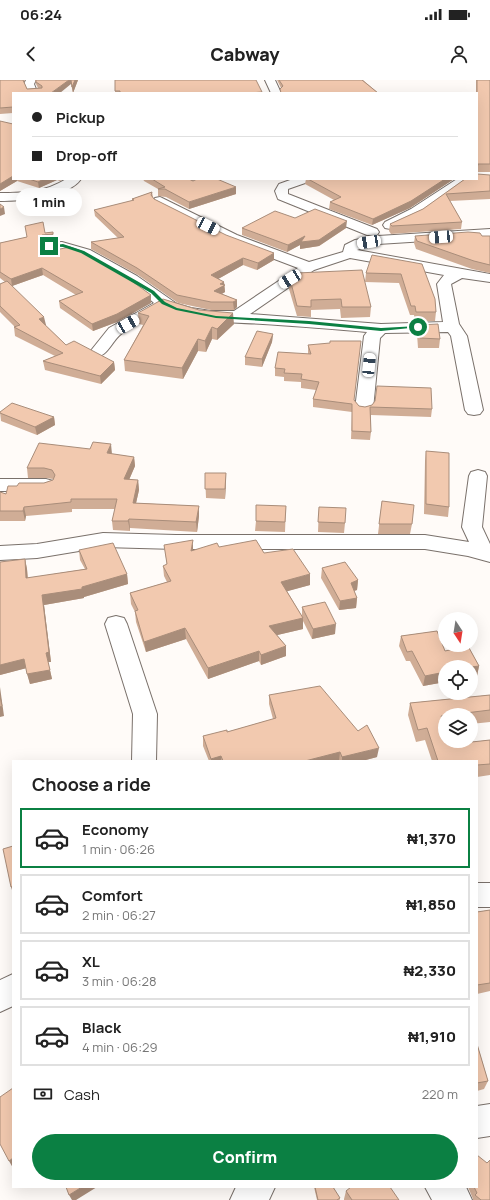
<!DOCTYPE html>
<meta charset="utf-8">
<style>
:root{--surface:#fff;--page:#f6f6f6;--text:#222;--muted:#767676;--line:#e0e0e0;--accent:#0b8043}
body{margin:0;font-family:Manrope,sans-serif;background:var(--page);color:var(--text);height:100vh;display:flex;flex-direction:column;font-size:15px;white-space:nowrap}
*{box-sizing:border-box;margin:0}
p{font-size:13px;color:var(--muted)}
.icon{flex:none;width:22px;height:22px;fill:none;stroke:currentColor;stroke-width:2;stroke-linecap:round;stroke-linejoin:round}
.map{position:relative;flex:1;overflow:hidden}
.panel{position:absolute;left:12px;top:680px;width:466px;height:428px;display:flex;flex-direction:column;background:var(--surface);border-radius:0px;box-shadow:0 4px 16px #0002}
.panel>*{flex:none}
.hud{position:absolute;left:12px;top:12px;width:466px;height:88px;border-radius:0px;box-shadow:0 4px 16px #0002;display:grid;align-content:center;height:88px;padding:0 20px;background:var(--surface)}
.needle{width:26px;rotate:168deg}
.buttons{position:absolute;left:438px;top:532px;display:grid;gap:8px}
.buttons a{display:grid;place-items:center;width:40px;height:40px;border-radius:50%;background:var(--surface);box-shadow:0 4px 16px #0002;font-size:20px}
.end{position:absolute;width:18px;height:18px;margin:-9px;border:5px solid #0b8043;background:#fff;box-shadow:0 0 0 2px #fff}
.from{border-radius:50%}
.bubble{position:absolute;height:28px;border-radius:14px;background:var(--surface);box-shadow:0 4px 16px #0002;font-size:13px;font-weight:800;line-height:28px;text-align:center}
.car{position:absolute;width:12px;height:24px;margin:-12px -6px;border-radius:5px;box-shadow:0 0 3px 1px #0007;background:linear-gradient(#fff 24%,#345 0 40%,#fff 0 76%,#345 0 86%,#fff 0)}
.hud b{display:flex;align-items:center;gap:14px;height:38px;font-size:15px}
.hud b+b{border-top:1px solid var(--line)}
.hud i{width:10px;height:10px;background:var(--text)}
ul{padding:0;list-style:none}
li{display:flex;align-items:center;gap:12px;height:60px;margin:0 8px 6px;padding:0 12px;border:2px solid var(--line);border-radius:0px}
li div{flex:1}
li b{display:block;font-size:15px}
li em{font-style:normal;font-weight:800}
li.active{border-color:var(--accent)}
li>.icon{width:36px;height:36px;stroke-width:1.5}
h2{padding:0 20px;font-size:18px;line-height:48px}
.pay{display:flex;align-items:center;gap:10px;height:44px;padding:0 20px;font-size:15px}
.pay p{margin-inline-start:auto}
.primary-button{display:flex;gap:8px;margin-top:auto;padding:8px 20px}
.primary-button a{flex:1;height:46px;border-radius:24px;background:var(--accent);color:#fff;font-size:16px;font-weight:800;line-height:46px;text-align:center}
.status{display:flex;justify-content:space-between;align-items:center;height:28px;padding:0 20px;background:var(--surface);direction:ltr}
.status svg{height:11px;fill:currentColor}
header{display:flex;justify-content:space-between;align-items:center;height:52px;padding:0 20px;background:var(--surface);font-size:18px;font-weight:800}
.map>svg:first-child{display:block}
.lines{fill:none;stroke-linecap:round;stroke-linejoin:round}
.minor-casing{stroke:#7a716b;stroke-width:2}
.minor{fill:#fff;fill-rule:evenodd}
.wall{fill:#d0ad96}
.shaded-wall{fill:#a98d7a}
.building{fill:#f2c9af;stroke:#a98d7a}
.route{fill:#0b8043}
</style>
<div class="status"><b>06:24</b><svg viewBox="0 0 49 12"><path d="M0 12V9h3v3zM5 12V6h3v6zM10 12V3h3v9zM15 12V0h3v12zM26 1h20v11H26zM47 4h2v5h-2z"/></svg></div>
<header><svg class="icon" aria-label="back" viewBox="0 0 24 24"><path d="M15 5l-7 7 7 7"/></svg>Cabway<svg class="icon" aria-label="person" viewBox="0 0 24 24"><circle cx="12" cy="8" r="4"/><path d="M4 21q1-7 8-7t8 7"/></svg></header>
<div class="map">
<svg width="490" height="1120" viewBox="0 0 490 1120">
<rect width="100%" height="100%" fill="#fffbf8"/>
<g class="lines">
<defs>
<path id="minor" d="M26,0H36L34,4L36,9L42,13H28L24,4Z
M265,0H275L281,13H271Z
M66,99H81C68,118 21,121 0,121V113C23,113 46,112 66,99Z
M293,99H310L308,102L288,109V114L377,149L379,152L377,155H367L278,119L275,111L279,104Z
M457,99H472C465,109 408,143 394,148C391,149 389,149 385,148L383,145L385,142L411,129Z
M160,117L237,155L309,182L343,172L345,165L355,160L378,156L490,149V157L378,164L364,167L357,170L490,194V202L462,198L451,204L459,244L467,256L483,330L480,334L474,335L468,334L465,330L451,256L448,252L385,253L380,258L373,329L370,333L364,334L358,333L355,329L364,256L367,252C332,249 298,246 263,244C231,242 194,243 164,229C150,237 133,244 121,254C110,263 107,280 91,276L89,273L109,248L154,223C135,205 88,175 63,170C56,169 50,171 44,169L42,166L44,163L62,162L90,170L137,196L177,224L191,228L211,231H234L298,188L227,161L155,124L153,121L155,118ZM350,178L444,195L437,204L443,242L381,244L250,234L314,190Z
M478,390L485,392L487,396L482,447L490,464V482L468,476L425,469H176L103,467L37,478L0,480V466L37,464L103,453L176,455H425L469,462L462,447L469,396L471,392Z
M0,399H46L53,401L55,405L53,409L46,411H0Z
M116,536L124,538L127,544L157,634L156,681H132L133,634L105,544L108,538Z
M477,803H490V827H477Z
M13,894V926L0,932V900Z
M490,1024V1056L477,1058V1026Z
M236,1107H275L269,1120H230Z
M425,1107H466L472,1120H432Z"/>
</defs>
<!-- minor casing -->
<use href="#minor" class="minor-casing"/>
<!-- minor -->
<use href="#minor" class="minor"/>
</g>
<!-- wall -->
<path class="wall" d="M0,0H25L24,2L27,9L38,8L36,4L35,0H78L73,13L71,4L13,13V33L0,34Z
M277,0H368H363L378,13H280L281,8Z
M476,0H490V92H477V13H476Z
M115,11L262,12V13H115Z
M0,41L13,99H63L60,101L57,100L39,108L17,101L0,111Z
M490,95V119L450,121L462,142L461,149L391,154L389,151L390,144L423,129L465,99Z
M143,99H189L236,114L189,129L166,117L158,116V109L144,101Z
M306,99H454L410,128L372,145L329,129L330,122L334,120L305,104Z
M152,112L153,117L154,119L274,180L257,190L243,185L218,199L224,202L225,212L222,214L237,220V227L234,230H211L178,223L138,195L91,169V162L118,158L95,136L94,130L132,121V119Z
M295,138L346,148L319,166L300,169V165L287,172L242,155V148Z
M53,152L54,161L43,162L42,163L55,170L151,215V223L117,242L93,251L60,228L59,221L76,215L43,195L12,206L46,245H45L66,265L114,282L115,290L101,304L45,290L43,281L55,276L15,256L14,247H15L0,232V204L5,202L0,198V163L45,153Z
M415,156H490V193L472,189L416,169L414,163Z
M422,184L436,232L435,241H415L414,235H410L399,203L365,202L366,193Z
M290,199L371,227L370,237L341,238L340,229L311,230V237L297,236L289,209Z
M138,233L234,244L217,260L212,259L206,272L198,271L183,299L125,291L124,280L143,245L139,244Z
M418,245L440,259L439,268H418L417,254Z
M273,254L272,262L262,287L245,285V277Z
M308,265L359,326L365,327L372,325L432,329L431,337L371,335V352L370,360L351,359L352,332L313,327V319L316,310L301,308V302L284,301V297L275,296V288L308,274Z
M0,332L54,337L55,345L37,355L1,341Z
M426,371L449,427L448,437L424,434L425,381Z
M112,374L134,377L135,386L129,400H138L139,410L136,423L199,426V436L197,452L130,448V451L113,450L112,441L115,429H72V432L26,436L25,441H0V412L6,414L17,406L44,403L53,400V399L46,398H28L27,388Z
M205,393H226V402L225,419L206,418Z
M382,421L412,444L410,454H378Z
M286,426L285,452L255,451L256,441Z
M319,427L345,443L344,453L318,452Z
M164,465L193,470L219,467L264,473L310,505L287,511L302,536V527L335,554L312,559L303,541V549L277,555L286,566V576L261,585L259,581L208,599L186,559L146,572L136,542L135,532L131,524L130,513L167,502L164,496L163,486L167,485Z
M79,470L127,494L128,504L84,517V518L44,525L51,582H48L52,599L30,604L26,588L0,595L25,479L27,489L28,498L85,489L80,480Z
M322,488L358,500L357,510L354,511L357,518L356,528L339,530L321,498Z
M437,551L445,571L468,566L479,586L477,596L471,597V587H445V602L423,606L410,581H406L399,566L401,556Z
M269,615L377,677L362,681H209L203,666V656L227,652L273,639L269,624Z
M490,615V642L471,644V635H445V661L453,664L490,660V695L477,697V681H432L425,660L416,662L408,635L410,623Z
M490,830V911L477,914V832Z
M477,964L488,1001L484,1009L477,1011Z
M487,1083L490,1120H473V1119L468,1107H477Z
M314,1107H333L340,1120H317Z
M346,1111L399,1120H344V1119Z"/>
<!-- shaded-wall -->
<path class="shaded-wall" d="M69,0H71V4L60,13H51Z
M75,0H78L73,13L72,7Z
M13,96V99H17V101L0,111V104Z
M44,99H57V100L39,108L38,102Z
M445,99H454L410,128L372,145L373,139Z
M236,107V114L189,129V122Z
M4,127L5,134L0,136V129Z
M347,141L346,148L319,166L300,169V165L287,172L288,165L305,156Z
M53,154L54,161L43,162L41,167L40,160L42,155Z
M274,173V180L257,190L258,183Z
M243,178V185L211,203V195Z
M42,188L43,195L12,206L11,199Z
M224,202L225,212L214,218V211L220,204Z
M151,215V223L117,242L93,251L92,244Z
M237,220V227L234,230L233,222Z
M233,233L234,244L217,260V249Z
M44,237L46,245L40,247L39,239Z
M212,247V259L206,272L205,261Z
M273,254L272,262L262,287V279Z
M198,259V271L183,299L182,288Z
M114,282L115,290L101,304L100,296Z
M54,337L55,345L37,355L35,347Z
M111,364L112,374L107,373Z
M134,377L135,386L125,409L124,399Z
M226,393V402L225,419V409Z
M138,400L139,410L134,432L133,423Z
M199,426V436L197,452L196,442Z
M24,427L26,436L25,441L23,431Z
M129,439L130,448V451L128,441Z
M193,460V471H191Z
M25,479L27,489L28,508L26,498Z
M127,494L128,504L84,517V518L44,525L51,582H48L46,573L42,515L82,507Z
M310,494V505L281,513V502Z
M358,500L357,510L350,512L351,503Z
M357,518L356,528L339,530L340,521Z
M303,538V549L269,557V546Z
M336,544L335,554L312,559L313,549Z
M185,548L186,559L146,572L144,562Z
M286,566V576L261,585V575Z
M259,571V581L208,599V588Z
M24,579L27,588L0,595V585Z
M479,586L477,596L471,597V587Z
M50,590L52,599L30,604L27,594Z
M445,592V602L423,606L425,596Z
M0,607L4,636L0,637Z
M379,668L377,677L362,681H342V677Z
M340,672L339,681H305Z
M221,676V681H211V679Z
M13,806V813L11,807Z
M13,1078V1088L9,1081Z
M82,1107H97L76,1120H72L69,1115Z"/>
<!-- building -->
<path class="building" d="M0,0H23L27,9L42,8V6L36,2V0H69L51,13H13V27L0,28Z
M71,0H75L72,7Z
M115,0H256L262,12L250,13H120V11H115Z
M279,0H362L378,13H281L280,9L283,6Z
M477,0H490V84H478L477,89Z
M0,41L13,44V96L0,104Z
M477,94L490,95V111L446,114L462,142L392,146L390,144L423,129L465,99H477Z
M29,99H44L38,102Z
M152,99H189L193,101L197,99H217L236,107L189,122L165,109H158L165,107Z
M308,99H445L411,121L373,139L330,122L341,117Z
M152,112L151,115L154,119L226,155L274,173L258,183L243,178L211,195L224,202L220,204L225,205L214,211L237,220L233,222H211L177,215L137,188L91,162L124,157L94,130L134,120L132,119Z
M0,124L4,127L0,129Z
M315,129L347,141L319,160L301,162L305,156L288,165L242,148L275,131L295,138Z
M43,142L45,153L53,152V154L42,155L40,160L43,163L54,164L55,170L70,167L84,172L122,194L151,215L117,234L92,244L59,221L83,212L42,188L11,199L0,192V163L27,157L25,146Z
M468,152L480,153L482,156H490V185L474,181L417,161L415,156Z
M372,175L422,184L435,219L436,232H416L415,226H411L401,194L366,193Z
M362,190L371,227H342L341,219L311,220V227L297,226L290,199L297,193Z
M7,201L44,237L39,239L66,265L74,261L114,282L100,296L43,281L63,273L14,247L20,245L0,226V204Z
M163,219L199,230L233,233L217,249L212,247L205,261L198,259L182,288L124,280L149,236L138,233Z
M438,244L440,259L420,258L418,245Z
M257,251L273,254L262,279L245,277Z
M330,261H361L354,320L359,326L365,327L372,325L375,321L377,306L431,308L432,329L370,327L371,352L352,351V324L313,319L319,302L301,299L302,294L284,293L285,289L275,288L278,272L311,274L308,265L330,263Z
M12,323L54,337L35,347L0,333V332Z
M93,362L111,364L107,373L134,377L124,399L138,400L133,423L199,426L196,442L129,439L128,441H112L117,419H71V422L24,427L23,431H0V412L6,414L8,406H17L19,403H44L53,400L55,395L52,390L44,388H27L39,363L90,369Z
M426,371L449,373V427L426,424Z
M205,393H226L225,409H205Z
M382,421L414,425L412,444H379Z
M256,425L286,426L285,442L256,441Z
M319,427L346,428L345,443L318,442Z
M193,460L191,471L217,463L219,467L256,460L264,473L293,469L310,494L281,502L303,538L269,546L286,566L261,575L259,571L208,588L185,548L144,562L135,531L138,530L130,513L171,501L163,486L167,484L164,465Z
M113,463L127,494L82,507V509L42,515L49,572L46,573L50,590L27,594L24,579L0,585V482L25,479L26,498L87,489L79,470Z
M345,482L358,500L351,503L357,518L340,521L322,488Z
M325,522L336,544L313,549L302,527Z
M437,551L445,571L468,566L479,586L471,587H445V592L425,596L412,571L407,572L401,556Z
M320,606L358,651L367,645L379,668L342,677L340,672L305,681H223L221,676L211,679L203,656L227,650V652L276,638L269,615Z
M490,615V630L441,636L445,645V661H451L453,664L490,660V684L477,685V681H438L427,648L418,650L410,623Z
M0,616L2,626L0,627Z
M13,766V806L11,807L3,769Z
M490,830V903L477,905V832Z
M477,964L488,1001L477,1003Z
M13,1008V1078L9,1081L0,1064V1017Z
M477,1075L487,1083L490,1080V1120H481L475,1115L477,1113L474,1107H477Z
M66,1107H82L69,1115Z
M315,1107H333L340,1118L337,1120H318Z
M351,1107H390L399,1120H352L346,1111Z"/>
<!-- route -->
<path class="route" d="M63,164L84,171L137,201L154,211L165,222L177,228L216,236L309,241L381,248L418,246L420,247L381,251L309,244L216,238L176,230L162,224L151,213L81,173L63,167L47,166Z"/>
</svg>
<div class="buttons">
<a><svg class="needle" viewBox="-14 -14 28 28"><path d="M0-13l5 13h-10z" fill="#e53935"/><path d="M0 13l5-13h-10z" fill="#767676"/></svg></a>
<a><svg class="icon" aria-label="locate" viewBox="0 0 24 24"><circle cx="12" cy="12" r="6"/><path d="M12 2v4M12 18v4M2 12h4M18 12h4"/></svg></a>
<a><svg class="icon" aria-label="layers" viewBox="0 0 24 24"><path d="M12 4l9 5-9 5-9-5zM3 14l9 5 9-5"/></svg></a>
</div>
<i class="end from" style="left:418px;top:247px"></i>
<i class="end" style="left:49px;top:166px"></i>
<div class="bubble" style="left:16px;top:108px;width:66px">1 min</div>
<i class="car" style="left:208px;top:146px;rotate:116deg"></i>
<i class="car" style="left:441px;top:157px;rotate:266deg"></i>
<i class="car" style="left:369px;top:162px;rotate:261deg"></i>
<i class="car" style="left:290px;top:199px;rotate:238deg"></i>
<i class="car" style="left:128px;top:244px;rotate:60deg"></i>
<i class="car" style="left:369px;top:285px;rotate:6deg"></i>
<div class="hud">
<b><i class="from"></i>Pickup</b>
<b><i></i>Drop-off</b>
</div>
<section class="panel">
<h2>Choose a ride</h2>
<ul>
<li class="active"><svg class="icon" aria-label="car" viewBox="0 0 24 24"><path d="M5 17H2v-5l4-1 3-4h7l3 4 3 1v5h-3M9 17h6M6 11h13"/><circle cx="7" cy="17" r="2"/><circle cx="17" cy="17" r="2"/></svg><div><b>Economy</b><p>1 min · 06:26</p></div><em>₦1,370</em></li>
<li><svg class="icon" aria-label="car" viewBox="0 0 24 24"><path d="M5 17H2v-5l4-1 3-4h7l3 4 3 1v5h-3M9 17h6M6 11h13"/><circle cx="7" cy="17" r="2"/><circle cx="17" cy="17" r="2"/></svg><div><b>Comfort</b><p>2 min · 06:27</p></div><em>₦1,850</em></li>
<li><svg class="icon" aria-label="car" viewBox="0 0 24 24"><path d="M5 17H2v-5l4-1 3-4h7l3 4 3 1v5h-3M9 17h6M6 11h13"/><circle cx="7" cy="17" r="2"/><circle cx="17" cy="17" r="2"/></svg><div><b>XL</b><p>3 min · 06:28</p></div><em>₦2,330</em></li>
<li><svg class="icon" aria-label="car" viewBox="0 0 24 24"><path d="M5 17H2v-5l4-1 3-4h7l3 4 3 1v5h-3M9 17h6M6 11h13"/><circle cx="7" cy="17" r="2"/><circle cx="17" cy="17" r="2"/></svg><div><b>Black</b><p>4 min · 06:29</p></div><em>₦1,910</em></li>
</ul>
<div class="pay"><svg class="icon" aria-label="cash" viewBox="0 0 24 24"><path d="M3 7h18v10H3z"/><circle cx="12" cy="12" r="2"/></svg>Cash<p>220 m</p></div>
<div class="primary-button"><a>Confirm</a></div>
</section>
</div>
